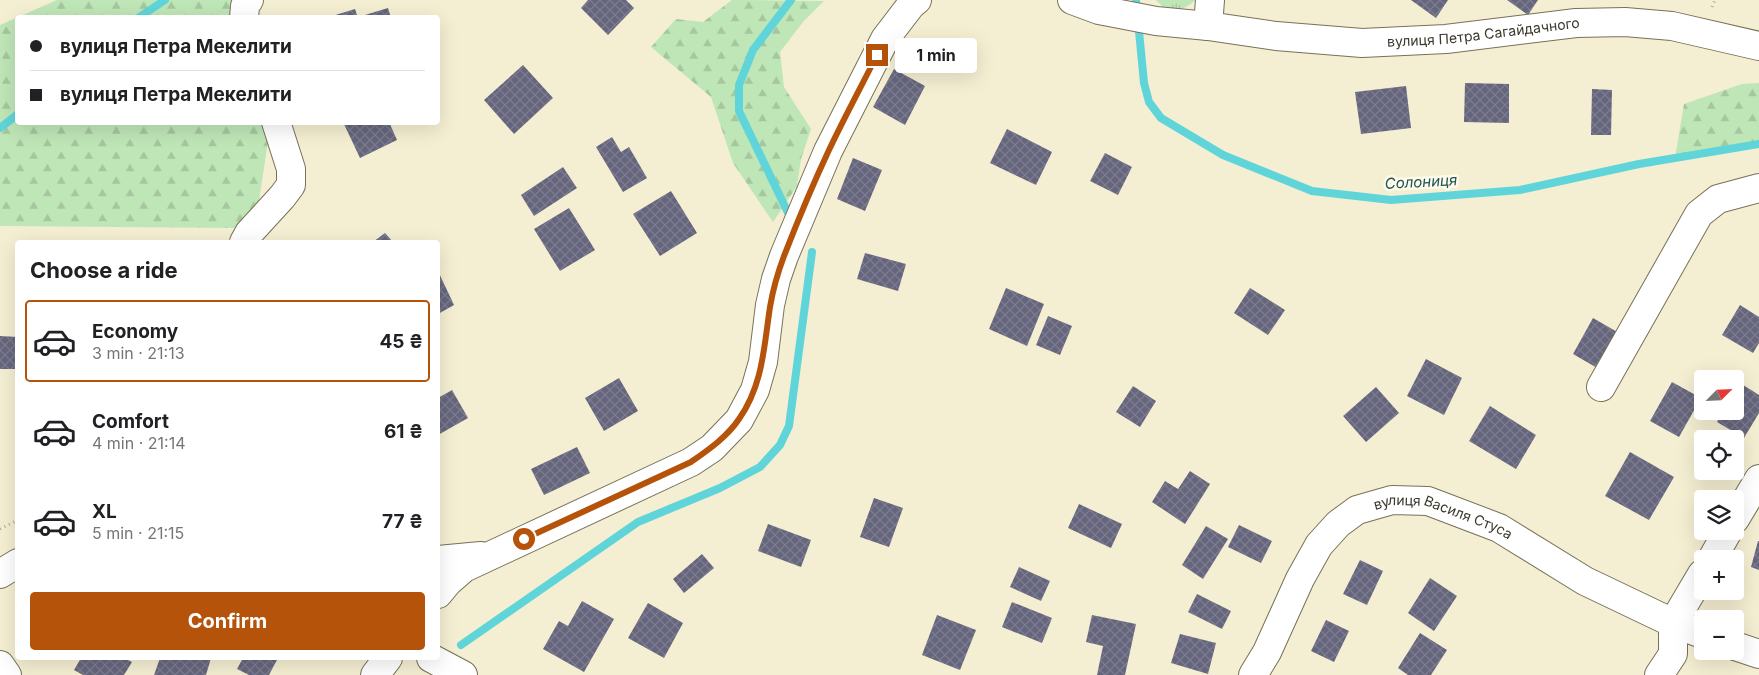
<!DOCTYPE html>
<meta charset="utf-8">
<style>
:root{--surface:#fff;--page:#f2f2f2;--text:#202124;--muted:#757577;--line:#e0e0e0;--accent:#b45309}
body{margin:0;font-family:Inter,sans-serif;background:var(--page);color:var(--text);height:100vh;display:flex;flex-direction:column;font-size:19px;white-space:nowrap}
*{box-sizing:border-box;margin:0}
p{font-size:16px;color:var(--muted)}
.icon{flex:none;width:28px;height:28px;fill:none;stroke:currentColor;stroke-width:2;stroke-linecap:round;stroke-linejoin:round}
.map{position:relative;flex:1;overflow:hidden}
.drawer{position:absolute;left:15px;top:240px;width:425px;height:420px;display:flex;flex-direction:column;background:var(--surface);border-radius:5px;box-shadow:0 5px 20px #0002}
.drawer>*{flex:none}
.top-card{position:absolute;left:15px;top:15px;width:425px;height:110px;border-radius:5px;box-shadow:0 5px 20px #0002;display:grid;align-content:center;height:110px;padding:0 15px;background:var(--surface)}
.needle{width:32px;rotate:66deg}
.controls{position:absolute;left:1694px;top:370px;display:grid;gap:10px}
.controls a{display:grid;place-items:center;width:50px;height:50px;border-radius:5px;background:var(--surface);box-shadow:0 5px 20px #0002;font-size:25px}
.end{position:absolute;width:22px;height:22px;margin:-11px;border:6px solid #b45309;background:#fff;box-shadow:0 0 0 2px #fff}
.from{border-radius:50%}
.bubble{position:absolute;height:35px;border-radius:5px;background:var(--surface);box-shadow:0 5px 20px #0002;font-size:16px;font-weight:700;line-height:35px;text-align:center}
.top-card b{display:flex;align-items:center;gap:18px;height:48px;font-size:19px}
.top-card b+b{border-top:1px solid var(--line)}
.top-card i{width:12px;height:12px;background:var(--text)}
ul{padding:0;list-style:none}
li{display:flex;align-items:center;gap:15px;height:82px;margin:0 10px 8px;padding:0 5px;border:2px solid transparent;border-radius:5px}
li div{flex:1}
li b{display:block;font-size:19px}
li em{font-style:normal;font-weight:700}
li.active{border-color:var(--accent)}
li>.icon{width:45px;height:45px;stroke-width:1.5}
h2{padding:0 15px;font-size:22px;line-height:60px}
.action{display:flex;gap:10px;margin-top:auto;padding:10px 15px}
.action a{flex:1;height:58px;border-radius:5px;background:var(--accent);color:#fff;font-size:20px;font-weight:700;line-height:58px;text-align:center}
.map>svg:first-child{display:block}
.grass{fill:url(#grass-tufts)}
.forest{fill:url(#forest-firs)}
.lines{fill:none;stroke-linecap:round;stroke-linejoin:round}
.stream{stroke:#60d5d9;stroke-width:8}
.building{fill:url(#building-cross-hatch)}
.minor-casing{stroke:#777158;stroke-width:30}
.path{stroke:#aca792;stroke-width:3;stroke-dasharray:1 4;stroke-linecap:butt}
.minor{stroke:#fff;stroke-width:28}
.route{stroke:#b45309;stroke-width:6}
.labels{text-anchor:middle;stroke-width:5;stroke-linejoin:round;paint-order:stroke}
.street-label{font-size:14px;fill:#3b382d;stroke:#fefbea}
.water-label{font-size:15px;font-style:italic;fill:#225557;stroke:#fefbea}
</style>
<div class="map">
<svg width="1759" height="675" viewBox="0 0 1759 675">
<defs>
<pattern id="grass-tufts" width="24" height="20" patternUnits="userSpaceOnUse" patternTransform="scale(1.25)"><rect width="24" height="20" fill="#bfe6b7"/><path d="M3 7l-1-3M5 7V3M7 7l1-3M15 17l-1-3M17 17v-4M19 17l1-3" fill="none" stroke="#a5c69e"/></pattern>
<pattern id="forest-firs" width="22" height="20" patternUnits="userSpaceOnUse" patternTransform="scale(1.25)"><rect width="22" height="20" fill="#bfe6b7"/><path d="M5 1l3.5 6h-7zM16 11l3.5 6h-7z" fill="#a5c69e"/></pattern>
<pattern id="building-cross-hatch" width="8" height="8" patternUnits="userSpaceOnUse" patternTransform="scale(1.25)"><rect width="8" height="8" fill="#65657d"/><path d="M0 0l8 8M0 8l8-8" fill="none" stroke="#7d7c8e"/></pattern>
</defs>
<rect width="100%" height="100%" fill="#f4eed2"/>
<!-- grass -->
<path class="grass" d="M1156,0H1196C1186,8 1180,11 1167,11Z"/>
<!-- forest -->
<path class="forest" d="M57,0H235L234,17L18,18V122L265,123L269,135L258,207L240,228L0,226V25Z
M732,0L824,1L803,22L780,52L784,87L811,129L801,159L797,186L773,222L733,163L711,97L651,47L676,19L703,22Z
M1759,83V144L1675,158L1684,104L1742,84Z"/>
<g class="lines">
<!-- stream -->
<path class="stream" d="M791,0L753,50L739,85V111L791,219
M1136,0L1144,83L1149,102L1161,118L1223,155L1312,191L1391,200L1520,190L1639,164L1759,144
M138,18L165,0
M0,128L18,114
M461,645L638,522L720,488L760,467L780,445L789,426L812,252"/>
</g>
<!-- building -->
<path class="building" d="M588,0H626L634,8L608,35L581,8Z
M1411,0H1448L1436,18Z
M1507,0H1538L1528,15Z
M388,8L391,18H366L365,15Z
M355,9L358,18H329V17Z
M523,65L553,98L514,134L484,100Z
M894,69L925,86L905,125L873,107Z
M1465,83L1509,84V123L1464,122Z
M1406,86L1411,128L1361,134L1355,92Z
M1592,89L1612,90L1611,135H1591Z
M343,122H389L397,140L360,158Z
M1007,129L1052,152L1036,185L990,163Z
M612,137L621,152L629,147L647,178L623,192L596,147Z
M1105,153L1132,167L1118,195L1090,181Z
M853,158L882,170L865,211L837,199Z
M563,167L577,188L534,216L521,195Z
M671,191L697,233L660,256L633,214Z
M569,208L595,250L560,271L534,229Z
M385,233L393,242H373Z
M865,253L906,264L898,291L857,279Z
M438,271L454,305L438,314Z
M1006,288L1044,304L1027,346L989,329Z
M1250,288L1285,310L1268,335L1234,313Z
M1740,305L1759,317V343L1753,353L1722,335Z
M1048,316L1072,326L1060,355L1036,345Z
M1593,318L1619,333L1599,369L1573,354Z
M0,336L18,337V369H0Z
M1426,359L1462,378L1444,415L1407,396Z
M619,378L638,411L604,431L585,398Z
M1672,382L1701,398L1679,437L1650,421Z
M1740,383L1759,395V413L1744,438L1717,422L1723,411H1735V391Z
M1133,386L1156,401L1140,427L1116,412Z
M1376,387L1399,413L1366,442L1343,416Z
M452,390L468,418L438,435V398Z
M1490,406L1536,435L1516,469L1469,441Z
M577,447L590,473L544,495L531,469Z
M1630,452L1674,477L1649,520L1605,496Z
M1190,471L1210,484L1185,524L1152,502L1165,481L1178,489Z
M874,498L903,508L889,547L860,537Z
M1079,504L1122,524L1111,548L1068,528Z
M768,524L811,540L801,567L758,551Z
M1239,525L1272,541L1261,563L1228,547Z
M1206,526L1228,539L1203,579L1182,565Z
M1758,541H1759V570L1751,567Z
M702,554L714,568L684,593L673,579Z
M1360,560L1383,571L1367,605L1343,594Z
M1019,567L1050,581L1041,601L1010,587Z
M1430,578L1457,596L1434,631L1408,613Z
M1197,594L1231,611L1222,629L1188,612Z
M582,601L614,619L584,672L543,649L559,621L568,626Z
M1012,602L1052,618L1042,643L1002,627Z
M648,603L683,623L664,658L628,638Z
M937,615L976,630L960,670L922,655Z
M1092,615L1136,624L1125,675H1097L1103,646L1086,642Z
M1326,620L1349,631L1334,662L1311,651Z
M1420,633L1447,650L1431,675H1408L1398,668Z
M1180,634L1216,643L1208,674L1171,663Z
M81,658H124L132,662L124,675H83L74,670Z
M160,658H211L206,675H154Z
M243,658H278L269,675H249L237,669Z"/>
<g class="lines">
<defs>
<g id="minor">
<path id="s1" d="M1072,0L1099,10L1156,21L1208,26L1276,36L1362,43L1446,39L1576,23L1625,22L1672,26L1759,46"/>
<path d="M244,18L245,6L249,0"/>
<path d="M1208,26L1210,0"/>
<path d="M244,242L249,233L282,197L291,185V169L276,122"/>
<path d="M1601,387L1699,214L1718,199L1759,188"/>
<path d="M1735,519L1759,479"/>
<path d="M1712,559L1728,531"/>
<path d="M438,560L481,556"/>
<path d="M0,574L18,563"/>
<path d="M438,594L448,582L464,568L691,462L712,448L739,420L755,390L763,362L770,305L776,279L784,256L828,151L885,39L911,5L917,0"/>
<path d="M1735,646L1759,654"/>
<path d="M431,658L463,675"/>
<path d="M0,665L7,675"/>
<path d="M375,675L388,658"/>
<path id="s2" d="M1253,675L1267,652L1300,579L1319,545L1338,524L1357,510L1392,500L1428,501L1499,528L1585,581L1673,623L1702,634"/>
<path d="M1659,675L1673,654V623L1702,574"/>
</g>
</defs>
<!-- minor casing -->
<use href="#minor" class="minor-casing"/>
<!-- path -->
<path class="path" d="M1712,7L1715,0
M0,529L18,520"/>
<!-- minor -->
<use href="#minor" class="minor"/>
</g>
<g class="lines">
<!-- route -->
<path class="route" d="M524,539L691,462C708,450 727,437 739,419C763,385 764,346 770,307C773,289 778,272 784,256C798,220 813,184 829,150C844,118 861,87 877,55"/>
</g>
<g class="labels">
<!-- street labels -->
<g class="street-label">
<text dy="5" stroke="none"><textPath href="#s1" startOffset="416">вулиця Петра Сагайдачного</textPath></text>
<text dy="5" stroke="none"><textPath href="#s2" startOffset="288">вулиця Василя Стуса</textPath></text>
</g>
<!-- water labels -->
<g class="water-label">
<text transform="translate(1421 182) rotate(-3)" y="5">Солониця</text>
</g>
</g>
</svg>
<div class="controls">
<a><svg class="needle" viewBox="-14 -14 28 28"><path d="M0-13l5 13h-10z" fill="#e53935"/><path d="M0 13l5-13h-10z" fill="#757577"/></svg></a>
<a><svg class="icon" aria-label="locate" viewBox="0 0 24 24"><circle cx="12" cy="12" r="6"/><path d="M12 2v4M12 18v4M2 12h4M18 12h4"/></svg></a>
<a><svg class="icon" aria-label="layers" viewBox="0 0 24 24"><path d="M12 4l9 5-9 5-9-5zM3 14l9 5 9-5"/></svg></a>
<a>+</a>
<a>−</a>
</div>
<i class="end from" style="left:524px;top:539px"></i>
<i class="end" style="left:877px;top:55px"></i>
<div class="bubble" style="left:895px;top:38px;width:82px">1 min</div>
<div class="top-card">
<b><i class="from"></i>вулиця Петра Мекелити</b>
<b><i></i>вулиця Петра Мекелити</b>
</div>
<section class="drawer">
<h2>Choose a ride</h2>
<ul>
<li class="active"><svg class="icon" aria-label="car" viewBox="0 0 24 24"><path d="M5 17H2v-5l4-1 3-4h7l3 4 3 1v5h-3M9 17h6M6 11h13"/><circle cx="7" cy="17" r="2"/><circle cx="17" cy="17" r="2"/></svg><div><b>Economy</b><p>3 min · 21:13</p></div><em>45 ₴</em></li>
<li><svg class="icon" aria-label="car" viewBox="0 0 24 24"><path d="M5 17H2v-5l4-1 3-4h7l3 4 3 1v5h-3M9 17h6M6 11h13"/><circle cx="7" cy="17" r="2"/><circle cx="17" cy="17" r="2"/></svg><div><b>Comfort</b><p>4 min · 21:14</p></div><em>61 ₴</em></li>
<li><svg class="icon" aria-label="car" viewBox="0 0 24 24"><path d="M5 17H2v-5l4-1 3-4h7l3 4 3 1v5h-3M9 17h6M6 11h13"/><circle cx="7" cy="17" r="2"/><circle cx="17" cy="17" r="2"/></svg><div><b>XL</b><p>5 min · 21:15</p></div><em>77 ₴</em></li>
</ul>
<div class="action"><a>Confirm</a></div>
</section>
</div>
